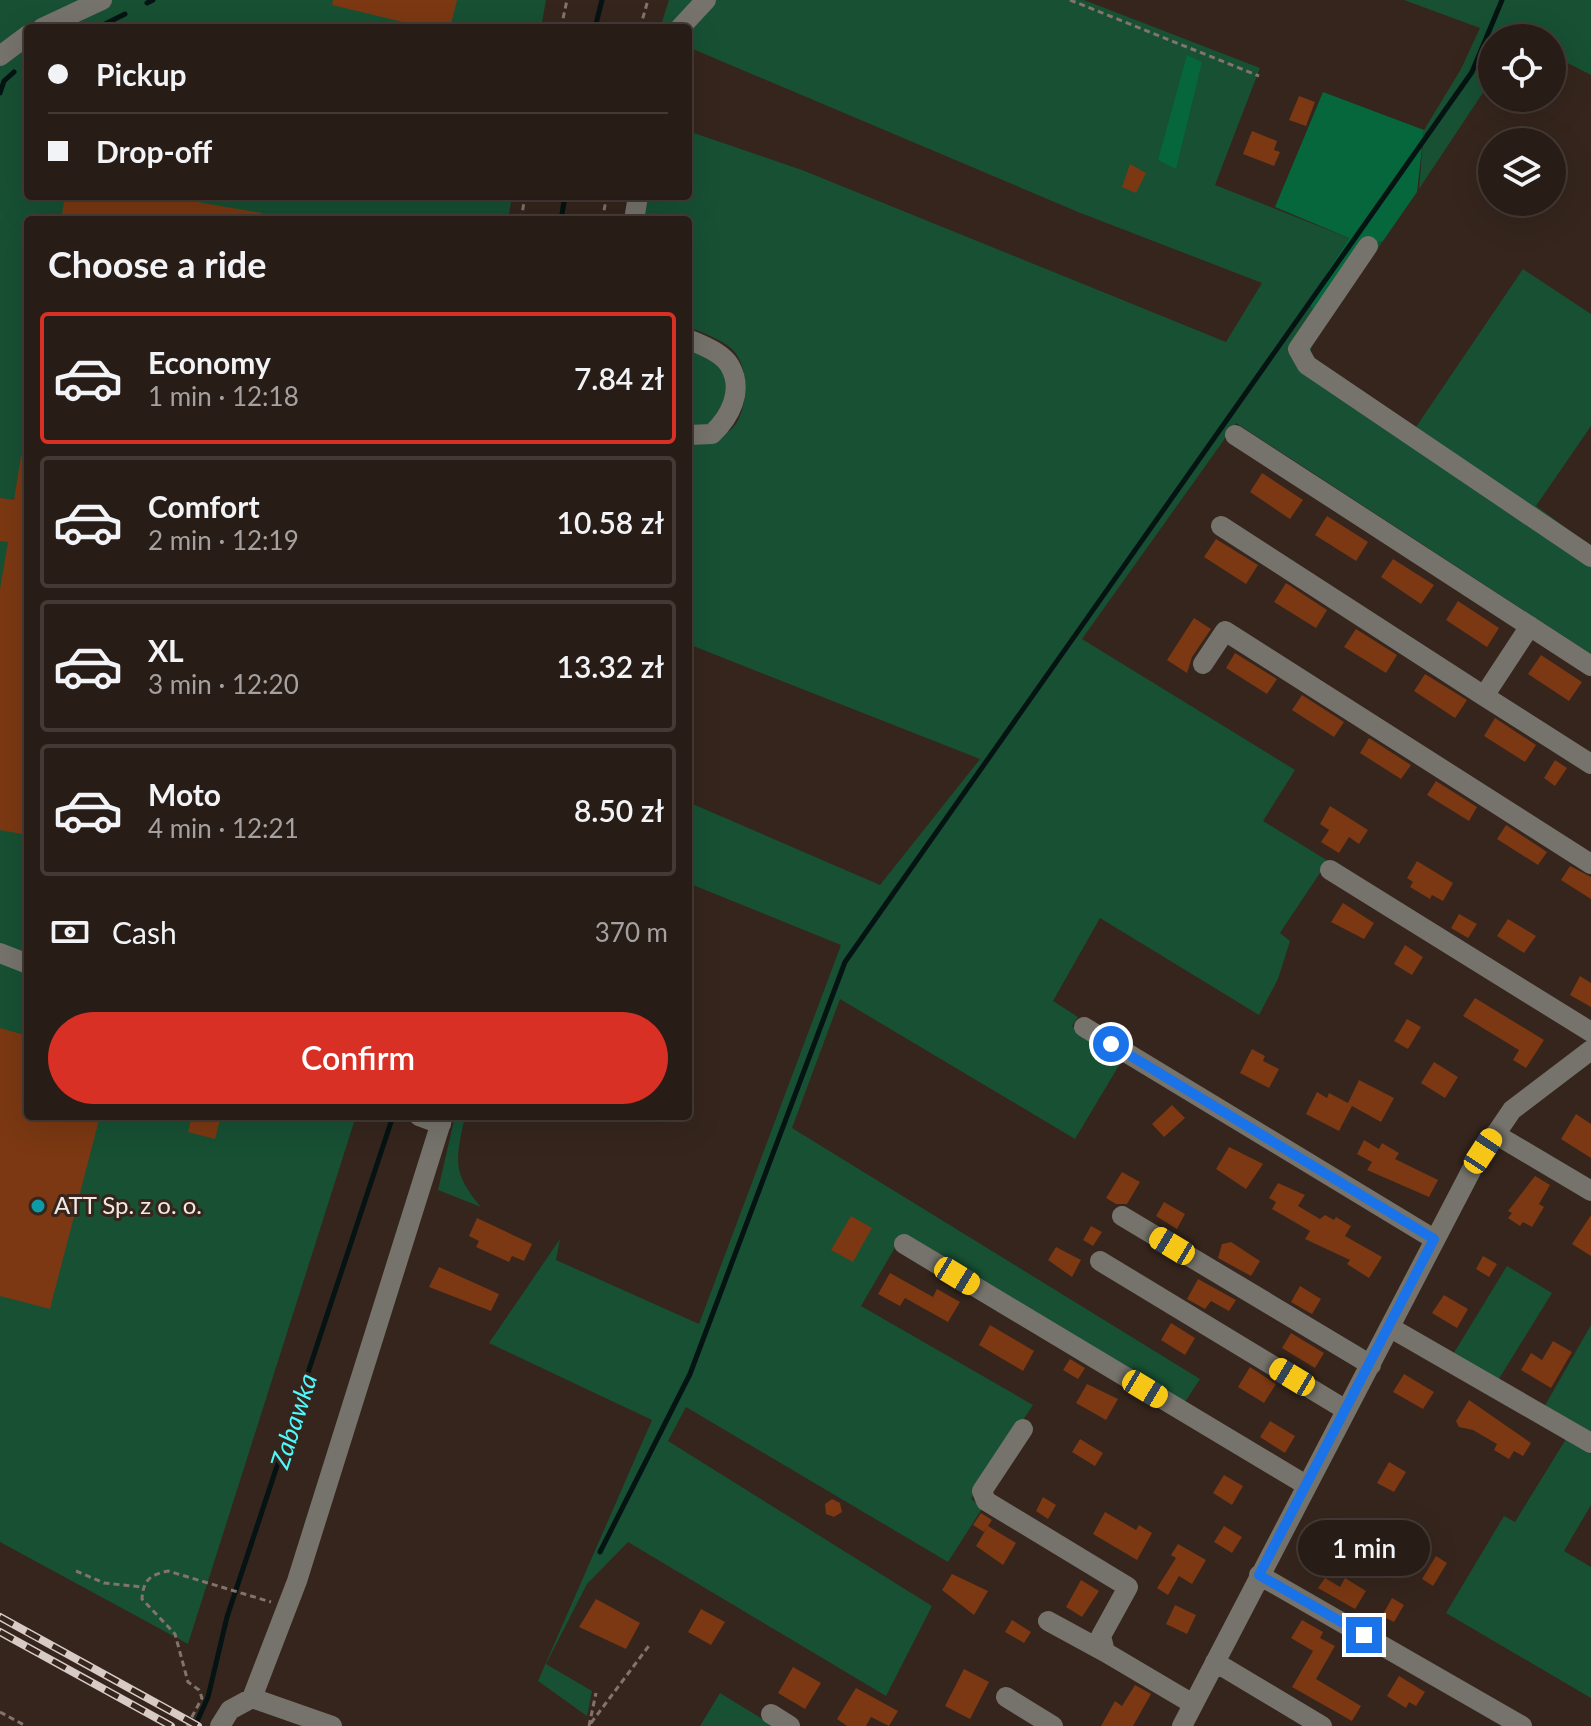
<!DOCTYPE html>
<meta charset="utf-8">
<style>
:root{--surface:#281c16;--page:#30251f;--text:#f1f3f6;--muted:#a5a1a1;--line:#443a35;--accent:#d93025}
body{margin:0;font-family:Lato,sans-serif;background:var(--page);color:var(--text);height:100vh;display:flex;flex-direction:column;font-size:30px;white-space:nowrap}
*{box-sizing:border-box;margin:0}
p{font-size:26px;color:var(--muted)}
.icon{flex:none;width:44px;height:44px;fill:none;stroke:currentColor;stroke-width:2;stroke-linecap:round;stroke-linejoin:round}
.map{position:relative;flex:1;overflow:hidden}
.panel{position:absolute;left:24px;top:216px;width:668px;height:904px;display:flex;flex-direction:column;background:var(--surface);border-radius:8px;box-shadow:0 8px 32px #0002,0 0 0 2px var(--line)}
.panel>*{flex:none}
.top-card{position:absolute;left:24px;top:24px;width:668px;height:176px;border-radius:8px;box-shadow:0 8px 32px #0002,0 0 0 2px var(--line);display:grid;align-content:center;height:176px;padding:0 24px;background:var(--surface)}
.controls{position:absolute;left:1478px;top:24px;display:grid;gap:16px}
.controls a{display:grid;place-items:center;width:88px;height:88px;border-radius:50%;background:var(--surface);box-shadow:0 8px 32px #0002,0 0 0 2px var(--line);font-size:40px}
.end{position:absolute;width:36px;height:36px;margin:-18px;border:10px solid #1a73e8;background:#fff;box-shadow:0 0 0 4px #fff}
.from{border-radius:50%}
.bubble{position:absolute;height:56px;border-radius:28px;background:var(--surface);box-shadow:0 8px 32px #0002,0 0 0 2px var(--line);font-size:26px;font-weight:600;line-height:56px;text-align:center}
.car{position:absolute;width:24px;height:48px;margin:-24px -12px;border-radius:10px;box-shadow:0 0 6px 2px #0007;background:linear-gradient(#f5c518 24%,#345 0 40%,#f5c518 0 76%,#345 0 86%,#f5c518 0)}
.top-card b{display:flex;align-items:center;gap:28px;height:76px;font-size:30px}
.top-card b+b{border-top:2px solid var(--line)}
.top-card i{width:20px;height:20px;background:var(--text)}
ul{padding:0;list-style:none}
li{display:flex;align-items:center;gap:24px;height:132px;margin:0 16px 12px;padding:0 8px;border:4px solid var(--line);border-radius:8px}
li div{flex:1}
li b{display:block;font-size:30px}
li em{font-style:normal;font-weight:600}
li.on{border-color:var(--accent)}
li>.icon{width:72px;height:72px;stroke-width:1.5}
h2{padding:0 24px;font-size:36px;line-height:96px}
.pay{display:flex;align-items:center;gap:20px;height:88px;padding:0 24px;font-size:30px}
.pay p{margin-inline-start:auto}
.action{display:flex;gap:16px;margin-top:auto;padding:16px 24px}
.action a{flex:1;height:92px;border-radius:48px;background:var(--accent);color:#fff;font-size:32px;font-weight:600;line-height:92px;text-align:center}
.map>svg:first-child{display:block}
.green{fill:#175033}
.forest{fill:#06663c}
.lines{fill:none;stroke-linecap:round;stroke-linejoin:round}
.stream{stroke:#051313;stroke-width:5}
.building{fill:#7b3812}
.path{stroke:#82736c;stroke-width:3;stroke-dasharray:6 4;stroke-linecap:butt}
.minor{stroke:#75736b;stroke-width:20}
.rail-casing{stroke:#d8cbc6;stroke-width:8}
.rail{stroke:#35251d;stroke-width:5;stroke-dasharray:15;stroke-linecap:butt}
.route{stroke:#1a73e8;stroke-width:10}
.culture-dot{fill:#0f9aa8;stroke:#35251d;stroke-width:3}
.labels{text-anchor:middle;stroke-width:6;stroke-linejoin:round;paint-order:stroke}
.poi-label{font-size:24px;fill:#f3e7e2;stroke:#35251d;text-anchor:start}
.water-label{font-size:26px;font-style:italic;fill:#4ef8fb;stroke:#35251d}
</style>
<div class="map">
<svg width="1591" height="1726" viewBox="0 0 1591 1726">
<rect width="100%" height="100%" fill="#35251d"/>
<!-- green -->
<path class="green" d="M0,0H546L541,28H28V196H512L508,220H28V1116H356L188,1644L0,1542Z
M669,0H701L675,28H660Z
M715,0H1084L1260,68L1215,185L1349,238L1308,301L1363,244L1383,241L1312,343L1310,357L1414,430L1523,269L1591,314V426L1536,506L1591,546V654L1236,423L1082,639L1295,770L1263,821L1328,861L1280,933L1290,941L1278,979L1259,1015L1100,918L1053,1001L1078,1017L1072,1026L1124,1057L1075,1139L840,999L792,1128L1200,1379L1183,1405L900,1239L861,1306L1033,1405L971,1499L983,1507L948,1562L686,1407L668,1441L932,1606L886,1696L628,1542L587,1584L546,1664L592,1691L587,1716L538,1681L652,1420L489,1343L560,1239L556,1260L699,1324L841,945L688,883V802L880,885L980,759L688,644V441L719,440C724,435 733,429 737,422C748,403 749,367 733,350C721,339 703,333 688,327V220H642L647,196H688V131L802,170L1226,342L1262,283L1078,212L688,47V28Z
M1404,0H1591V75L1552,55V38H1492V79L1419,189L1424,130L1461,69L1480,28Z
M688,345L724,366L727,400L716,424L688,430Z
M455,1116H465C456,1160 451,1171 481,1207L438,1190Z
M1507,1266L1552,1293L1497,1382L1452,1356Z
M1591,1325V1437L1543,1409Z
M1566,1439L1591,1454V1505L1564,1551L1591,1567V1698L1446,1613L1504,1516L1515,1522Z
M720,1693L774,1726H700Z"/>
<!-- forest -->
<path class="forest" d="M1187,55L1202,62L1176,169L1158,160Z
M1323,92L1424,130L1417,192L1383,241L1362,245L1316,314L1308,301L1349,238L1275,207Z"/>
<g class="lines">
<!-- stream -->
<path class="stream" d="M147,3L153,0
M97,28L125,14
M595,28L602,0
M0,93L4,81L14,72
M561,220L565,196
M600,1552L690,1374L845,962L1472,72L1502,0
M195,1726L208,1697L227,1617L393,1116"/>
</g>
<!-- building -->
<path class="building" d="M333,0H457L450,28H428L332,5Z
M1299,96L1315,102L1306,126L1289,120Z
M1252,131L1277,141L1274,150L1280,152L1274,166L1243,154Z
M1130,164L1146,173L1136,193L1122,187Z
M65,196H161L262,213L261,220H61Z
M21,456L28,457V835L0,830V589L8,542L0,541V498L14,500Z
M1262,473L1303,500L1290,519L1250,492Z
M1327,516L1368,542L1356,561L1315,535Z
M1216,539L1258,565L1246,584L1204,557Z
M1393,559L1434,585L1421,604L1381,577Z
M1286,583L1327,610L1316,628L1274,602Z
M1458,601L1499,628L1487,647L1446,620Z
M1194,618L1211,629L1192,657L1187,673L1167,660Z
M1356,629L1397,655L1386,673L1344,647Z
M1235,653L1277,679L1267,694L1226,668Z
M1541,655L1582,682L1569,701L1528,674Z
M1425,674L1467,700L1455,718L1414,691Z
M1302,695L1344,722L1334,737L1292,710Z
M1495,718L1536,745L1525,762L1484,736Z
M1369,738L1411,765L1401,779L1360,753Z
M1555,760L1567,768L1555,786L1544,778Z
M1436,781L1477,807L1469,821L1427,795Z
M1330,806L1368,830L1359,844L1349,837L1339,853L1321,842L1329,830L1320,824Z
M1506,825L1547,852L1538,865L1497,839Z
M1417,861L1453,883L1443,901L1432,895L1430,899L1410,887L1413,882L1407,878Z
M1570,866L1591,877V899L1561,880Z
M1343,903L1374,923L1364,939L1331,922Z
M1459,914L1477,924L1468,938L1451,928Z
M1508,919L1536,936L1524,953L1497,936Z
M1405,945L1423,957L1412,975L1394,964Z
M1580,976L1591,983V1007L1570,995Z
M1475,998L1544,1040L1526,1068L1513,1060L1519,1050L1463,1016Z
M1407,1019L1421,1027L1408,1049L1394,1041Z
M0,1028L28,1036V1116H100L50,1309L0,1296Z
M1252,1049L1265,1056L1263,1061L1279,1069L1269,1088L1240,1073Z
M1434,1062L1458,1077L1445,1098L1421,1083Z
M1359,1080L1394,1098L1381,1122L1352,1106L1339,1131L1306,1114L1317,1092L1327,1098L1329,1093L1348,1103Z
M1172,1105L1185,1118L1164,1137L1152,1124Z
M1576,1114L1591,1124V1158L1561,1139Z
M192,1116H221L215,1139L188,1132Z
M1364,1140L1379,1149L1382,1143L1399,1153L1395,1159L1438,1180L1429,1197L1367,1170L1372,1162L1357,1154Z
M1229,1147L1263,1164L1246,1189L1216,1169Z
M1122,1172L1140,1182L1127,1204H1116L1106,1198Z
M1535,1176L1550,1185L1539,1204L1544,1207L1532,1227L1523,1222L1520,1226L1508,1218L1512,1213L1508,1211Z
M1278,1183L1305,1195L1298,1206L1320,1219L1325,1215L1334,1220L1336,1217L1351,1226L1345,1236L1382,1257L1369,1278L1347,1264L1350,1260L1305,1239L1310,1231L1272,1209L1276,1202L1269,1198Z
M1164,1202L1185,1214L1177,1229L1156,1216Z
M1591,1215V1256L1572,1244Z
M851,1216L872,1228L853,1262L831,1250Z
M477,1218L532,1244L524,1261L512,1256L509,1262L476,1247L479,1241L469,1236Z
M1091,1226L1102,1232L1093,1246L1083,1240Z
M1231,1242L1260,1261L1251,1276L1218,1258L1222,1244Z
M1056,1247L1081,1260L1072,1277L1048,1260Z
M1483,1256L1497,1264L1489,1277L1476,1269Z
M439,1267L499,1294L491,1311L429,1287Z
M890,1273L933,1297L937,1289L960,1302L948,1322L905,1298L900,1306L878,1294Z
M1198,1279L1236,1300L1229,1311L1211,1301L1205,1309L1187,1299Z
M1300,1286L1321,1299L1312,1314L1291,1302Z
M1444,1295L1468,1309L1457,1328L1432,1313Z
M1171,1323L1195,1338L1185,1355L1161,1340Z
M990,1325L1034,1351L1023,1371L979,1345Z
M1291,1333L1324,1353L1315,1368L1282,1348Z
M1553,1341L1572,1352L1551,1388L1521,1370L1531,1353L1542,1360Z
M1070,1359L1085,1368L1078,1379L1063,1370Z
M1250,1367L1276,1384L1264,1403L1238,1387Z
M1404,1374L1434,1392L1423,1409L1393,1392Z
M1087,1384L1118,1399L1106,1420L1076,1403Z
M1469,1400L1531,1443L1523,1456L1514,1451L1509,1459L1494,1450L1497,1444L1473,1430L1459,1427L1456,1421Z
M1270,1421L1295,1436L1285,1453L1260,1437Z
M1080,1439L1103,1453L1095,1466L1072,1452Z
M1389,1462L1406,1472L1394,1492L1377,1483Z
M1224,1475L1243,1486L1232,1505L1213,1493Z
M1043,1497L1056,1505L1048,1519L1036,1511Z
M832,1499L840,1503L842,1512L834,1517L826,1514L825,1504Z
M1105,1512L1136,1530L1139,1525L1152,1533L1137,1560L1093,1534Z
M981,1513L992,1520L984,1532L973,1525Z
M988,1526L1016,1543L1003,1565L976,1546Z
M1224,1526L1242,1537L1232,1553L1214,1542Z
M1375,1526L1394,1538L1383,1556L1364,1544Z
M1178,1544L1206,1560L1192,1584L1179,1576L1168,1595L1157,1588L1176,1558L1171,1555Z
M1436,1556L1447,1563L1433,1586L1422,1579Z
M952,1574L988,1591L974,1615L942,1590Z
M1325,1578L1340,1587L1345,1578L1366,1591L1355,1609L1318,1588Z
M1081,1580L1099,1591L1082,1617L1066,1607Z
M1392,1598L1404,1605L1394,1622L1382,1616Z
M596,1599L640,1623L626,1649L579,1627Z
M1175,1605L1196,1615L1187,1634L1166,1624Z
M701,1609L725,1622L711,1645L688,1632Z
M1012,1620L1031,1632L1024,1643L1005,1632Z
M1302,1620L1323,1632L1320,1638L1335,1646L1316,1679L1361,1706L1352,1721L1292,1687L1313,1651L1291,1638Z
M793,1667L821,1683L805,1709L778,1693Z
M964,1669L989,1682L970,1719L945,1706Z
M1399,1676L1425,1692L1416,1706L1409,1702L1406,1708L1387,1696Z
M1135,1685L1151,1694L1133,1726H1101L1115,1701L1122,1706Z
M856,1688L898,1711L889,1726L871,1717L866,1726H847L837,1719Z"/>
<g class="lines">
<!-- path -->
<path class="path" d="M1070,0L1259,76
M561,28L567,0
M640,28L648,0
M521,220L525,196
M602,220L607,196
M76,1571L104,1583L142,1587
M0,1712L26,1726
M591,1723L651,1643
M187,1726L202,1698L199,1690L188,1682L175,1634L142,1599C143,1580 150,1575 168,1571L271,1602
M589,1726L596,1693"/>
<!-- minor -->
<path class="minor" d="M42,28L102,0
M680,28L706,0
M0,56L28,35
M634,220L638,196
M1368,246L1298,349L1307,365L1591,557
M688,339C701,345 722,352 730,366C744,391 730,417 712,434L688,435
M1235,435L1591,666
M1221,526L1484,696L1530,626
M1203,664L1225,631L1591,864
M1484,696L1591,764
M1330,870L1591,1032
M0,953L28,964
M1084,1027L1434,1239
M419,1116L441,1124
M1495,1134L1591,1191
M1122,1216L1371,1365
M904,1244L1306,1485
M1100,1261L1346,1410
M1391,1328L1591,1443
M1023,1429L982,1491L986,1501L1128,1587L1101,1636L1105,1652L1193,1704
M1259,1575L1522,1726
M1048,1621L1105,1652
M1215,1662L1322,1726
M1006,1697L1053,1726
M252,1698L297,1581L443,1116
M771,1714L790,1726
M220,1726L230,1710L252,1698L332,1726
M1182,1726L1472,1169L1512,1110L1591,1050"/>
<defs>
<path id="rail" d="M0,1617L198,1726
M0,1632L171,1726"/>
</defs>
<!-- rail casing -->
<use href="#rail" class="rail-casing"/>
<!-- rail -->
<use href="#rail" class="rail"/>
</g>
<g class="lines">
<!-- route -->
<path class="route" d="M1111,1044L1434,1239L1259,1575L1364,1635"/>
</g>
<!-- markers -->
<circle class="culture-dot" cx="38" cy="1206" r="8"/>
<g class="labels">
<!-- poi labels -->
<g class="poi-label">
<text x="54" y="1214">ATT Sp. z o. o.</text>
</g>
<!-- water labels -->
<g class="water-label">
<text transform="translate(294 1421) rotate(-72)" y="9">Zabawka</text>
</g>
</g>
</svg>
<div class="controls">
<a><svg class="icon" aria-label="locate" viewBox="0 0 24 24"><circle cx="12" cy="12" r="6"/><path d="M12 2v4M12 18v4M2 12h4M18 12h4"/></svg></a>
<a><svg class="icon" aria-label="layers" viewBox="0 0 24 24"><path d="M12 4l9 5-9 5-9-5zM3 14l9 5 9-5"/></svg></a>
</div>
<i class="end from" style="left:1111px;top:1044px"></i>
<i class="end" style="left:1364px;top:1635px"></i>
<div class="bubble" style="left:1298px;top:1520px;width:132px">1 min</div>
<i class="car" style="left:1483px;top:1151px;rotate:33deg"></i>
<i class="car" style="left:1172px;top:1246px;rotate:301deg"></i>
<i class="car" style="left:957px;top:1276px;rotate:121deg"></i>
<i class="car" style="left:1292px;top:1377px;rotate:301deg"></i>
<i class="car" style="left:1145px;top:1389px;rotate:121deg"></i>
<div class="top-card">
<b><i class="from"></i>Pickup</b>
<b><i></i>Drop-off</b>
</div>
<section class="panel">
<h2>Choose a ride</h2>
<ul>
<li class="on"><svg class="icon" aria-label="car" viewBox="0 0 24 24"><path d="M5 17H2v-5l4-1 3-4h7l3 4 3 1v5h-3M9 17h6M6 11h13"/><circle cx="7" cy="17" r="2"/><circle cx="17" cy="17" r="2"/></svg><div><b>Economy</b><p>1 min · 12:18</p></div><em>7.84 zł</em></li>
<li><svg class="icon" aria-label="car" viewBox="0 0 24 24"><path d="M5 17H2v-5l4-1 3-4h7l3 4 3 1v5h-3M9 17h6M6 11h13"/><circle cx="7" cy="17" r="2"/><circle cx="17" cy="17" r="2"/></svg><div><b>Comfort</b><p>2 min · 12:19</p></div><em>10.58 zł</em></li>
<li><svg class="icon" aria-label="car" viewBox="0 0 24 24"><path d="M5 17H2v-5l4-1 3-4h7l3 4 3 1v5h-3M9 17h6M6 11h13"/><circle cx="7" cy="17" r="2"/><circle cx="17" cy="17" r="2"/></svg><div><b>XL</b><p>3 min · 12:20</p></div><em>13.32 zł</em></li>
<li><svg class="icon" aria-label="car" viewBox="0 0 24 24"><path d="M5 17H2v-5l4-1 3-4h7l3 4 3 1v5h-3M9 17h6M6 11h13"/><circle cx="7" cy="17" r="2"/><circle cx="17" cy="17" r="2"/></svg><div><b>Moto</b><p>4 min · 12:21</p></div><em>8.50 zł</em></li>
</ul>
<div class="pay"><svg class="icon" aria-label="cash" viewBox="0 0 24 24"><path d="M3 7h18v10H3z"/><circle cx="12" cy="12" r="2"/></svg>Cash<p>370 m</p></div>
<div class="action"><a>Confirm</a></div>
</section>
</div>
